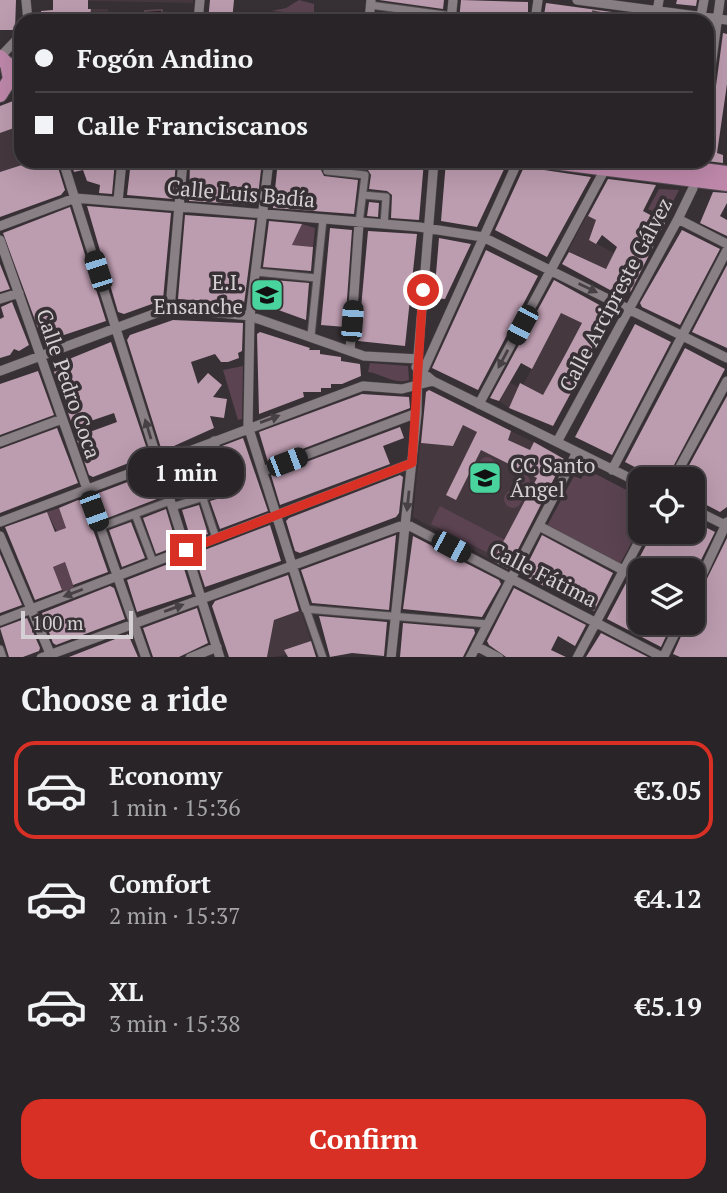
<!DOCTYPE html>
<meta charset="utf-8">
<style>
:root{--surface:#292427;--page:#353033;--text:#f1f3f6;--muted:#a5a4a7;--line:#454144;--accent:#d93025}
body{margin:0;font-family:"PT Serif",serif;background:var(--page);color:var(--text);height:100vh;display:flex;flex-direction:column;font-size:26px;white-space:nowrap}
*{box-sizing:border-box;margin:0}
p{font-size:23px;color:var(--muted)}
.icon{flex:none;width:38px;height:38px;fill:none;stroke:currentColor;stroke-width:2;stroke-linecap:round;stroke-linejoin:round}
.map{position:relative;height:657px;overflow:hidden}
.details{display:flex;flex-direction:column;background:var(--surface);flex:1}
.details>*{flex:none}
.guide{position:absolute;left:14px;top:14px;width:700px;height:154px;border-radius:21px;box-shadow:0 7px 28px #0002,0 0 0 2px var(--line);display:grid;align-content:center;height:154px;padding:0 21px;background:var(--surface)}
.buttons{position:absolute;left:628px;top:467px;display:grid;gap:14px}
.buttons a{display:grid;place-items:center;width:77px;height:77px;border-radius:14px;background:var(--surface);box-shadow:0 7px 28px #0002,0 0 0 2px var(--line);font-size:35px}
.scale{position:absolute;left:21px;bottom:18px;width:112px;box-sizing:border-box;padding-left:7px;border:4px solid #d5d0d3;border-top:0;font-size:19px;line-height:24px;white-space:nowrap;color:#d5d0d3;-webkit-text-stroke:5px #373034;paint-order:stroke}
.end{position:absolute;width:32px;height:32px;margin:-16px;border:9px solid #d93025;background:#fff;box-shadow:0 0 0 4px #fff}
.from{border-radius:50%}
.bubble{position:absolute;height:49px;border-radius:21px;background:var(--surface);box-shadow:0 7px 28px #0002,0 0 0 2px var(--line);font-size:23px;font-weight:800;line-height:49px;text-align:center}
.car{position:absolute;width:21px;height:42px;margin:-21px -10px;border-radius:9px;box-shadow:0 0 5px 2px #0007;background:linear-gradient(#222 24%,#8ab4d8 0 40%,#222 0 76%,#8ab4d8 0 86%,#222 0)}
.guide b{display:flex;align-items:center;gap:24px;height:66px;font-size:26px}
.guide b+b{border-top:2px solid var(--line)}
.guide i{width:18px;height:18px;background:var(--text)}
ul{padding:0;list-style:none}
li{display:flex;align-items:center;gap:21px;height:98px;margin:0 14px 10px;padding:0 7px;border:4px solid transparent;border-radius:21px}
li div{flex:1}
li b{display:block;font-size:26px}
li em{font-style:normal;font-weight:800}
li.selected{border-color:var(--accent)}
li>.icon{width:63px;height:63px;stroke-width:1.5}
h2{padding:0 21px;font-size:32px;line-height:84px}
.primary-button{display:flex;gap:14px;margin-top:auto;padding:14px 21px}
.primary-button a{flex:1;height:80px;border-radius:21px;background:var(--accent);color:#fff;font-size:28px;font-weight:800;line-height:80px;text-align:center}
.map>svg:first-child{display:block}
.built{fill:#45383f}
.green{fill:#5b4351}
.water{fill:#240d1c;stroke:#594853;stroke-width:2}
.building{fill:#bc9caf}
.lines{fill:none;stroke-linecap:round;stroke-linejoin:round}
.minor-tunnel{stroke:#4f484c;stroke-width:9;stroke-dasharray:9 4.5;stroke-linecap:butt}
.pedestrian-casing{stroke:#514c4f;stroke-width:9}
.minor-casing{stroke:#514c4f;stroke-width:10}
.primary-casing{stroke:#514c4f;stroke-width:16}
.pedestrian{stroke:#898085;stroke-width:7}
.minor{stroke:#898085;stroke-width:9}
.primary{stroke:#be88aa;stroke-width:14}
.oneway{fill:#474044}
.route{stroke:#d93025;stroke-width:9}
.labels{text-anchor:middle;stroke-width:7;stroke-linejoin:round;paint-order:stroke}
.street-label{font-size:21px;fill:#d5d0d3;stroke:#373034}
.poi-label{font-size:21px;fill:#d5d0d3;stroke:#373034;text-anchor:end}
</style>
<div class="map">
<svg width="727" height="658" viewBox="0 0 727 658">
<rect width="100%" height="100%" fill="#373034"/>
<!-- built -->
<path class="built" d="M42,0H193V3Z
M91,9H108L110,21H89Z
M14,128L21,161L25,164L0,172V133Z
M587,215L596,220L590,240L614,253L606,269L568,251Z
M561,313L582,323L543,395L523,385Z
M510,383L519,387L509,408L499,401Z
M477,414L557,454L493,561L413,517L420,443L453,446L465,421L473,422Z
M301,611L311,641L287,655L267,658L274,620Z"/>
<!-- green -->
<path class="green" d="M299,0L314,4V14L271,11L286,8Z
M659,189L679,190L665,217L648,209Z
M302,224L315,228L313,247L292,245Z
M370,363L408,366L409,380C394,385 383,374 368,372Z
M243,366L242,419L238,420L223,370Z
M479 465a8 8 0 1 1 16 0a8 8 0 1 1-16 0Z
M586,469L640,497V527L620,564L547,526L574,476L581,479Z
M470 481a8 8 0 1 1 16 0a8 8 0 1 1-16 0Z
M514 482a8 8 0 1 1 16 0a8 8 0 1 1-16 0Z
M504 499a9 9 0 1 1 18 0a9 9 0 1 1-18 0Z
M440,506L505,540L496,557L431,524Z
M59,508L66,528L57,532L47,512Z
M65,562L74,588L63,592L53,567Z"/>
<!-- water -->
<path class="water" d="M162,10V15L171,13V21L144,17L145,11Z"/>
<!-- building -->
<path class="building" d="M0,0H16L15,30H0Z
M53,0H88V9H91L89,21H41V11L53,10Z
M210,0H234L232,21H208Z
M379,0H444L443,9Z
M461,0L528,2V21H459Z
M677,0H697L696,6L676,4Z
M546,3L649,17L650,21H602L596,13L587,21L554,14L553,21H543Z
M377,12L442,21H376Z
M723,33L727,34V84L717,153L723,155V163L707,161V154Z
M21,98V146H20L14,128L0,133V106Z
M24,161H56L65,190L61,195L0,217V172L25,164Z
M71,161H115L112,194L99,193L100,185L87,181L83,170L74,172Z
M131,161H176L173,199L127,195Z
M190,161H262L257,205L189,201Z
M278,161H424L419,220L391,218L392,195L387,191L369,189L371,175L368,170L328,165L321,170L324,176L358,180L354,214L273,208Z
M446,161H499L506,165L477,227L441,221Z
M524,167L591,177L547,257L495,230Z
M608,179L656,185L643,211L665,223L631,291L623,297L562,264L569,252L606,269L617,247L602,235L596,244L589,240L596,220L588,216Z
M713,192L727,193V203L720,216L727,220V236L700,223Z
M369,202L379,203L378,217L367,216Z
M87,206L171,213L163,300L124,314L118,312Z
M70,207L106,321L43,342L3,233Z
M185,215L255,220L244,304L178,299Z
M269,221L302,224L292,245L313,247L311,271L263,267Z
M330,228L352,230L345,327L321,325Z
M682,230L720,249L680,325L642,307L640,303Z
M368,231L417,234L405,346L358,341Z
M439,238L471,244L445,299L434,298Z
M486,250L538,276L478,390L432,368Z
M0,264L10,289L0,292Z
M727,265V348L692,332Z
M262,279L309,283L306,320L259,303Z
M554,280L614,313L553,426L509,408L520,383L543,395L565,355L582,323L561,313L532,369L521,363L499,401L490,398Z
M12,302L29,345L19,351L14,349L10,355L0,358V319L4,317L1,307Z
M173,320L243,323L242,351L238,353L239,358L228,362H221L215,354L191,362L198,384L208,373L222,385L213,397L227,399L224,418L210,416L214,428L165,450L161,448L127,340L130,335Z
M635,324L671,342L612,455L575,437Z
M260,332L310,348L309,350H320V354L341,357V361L360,364L361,376L342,384H331V388H321V392H303L304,397L259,414L257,334Z
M111,342L149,455L93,477L89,475L76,437L117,422L114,413L73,427L52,366Z
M685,348L725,369L666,480H660L625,462Z
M38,371L54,415L0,435V384Z
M429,390L511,431L508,440L530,450L534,442L564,459L508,569L493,561L537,478L481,450L456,500L446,495L477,432L463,425L453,446L421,443L426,392Z
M362,394L409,397L410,408L268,462L259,432Z
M727,396V507L720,512L693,498V480H681Z
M400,427L404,438L383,446L390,464L280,505L271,475Z
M57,428L78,483L0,513V449Z
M243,438L268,511L220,529L210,501L231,495L235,490L222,446Z
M211,451L221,485L207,490L196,456Z
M184,461L195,493L178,499L168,466Z
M154,472L162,497L105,519L96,494Z
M400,475L403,477L399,513L396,517L300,553L295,551L286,521L289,518Z
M78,500L83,501L108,572L73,585L65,562L53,567L62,590L35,600L5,527L47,512L55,532L66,528L59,508Z
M199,505L208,534L191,540L182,510Z
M166,509L177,546L156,554L143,518Z
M693,521L715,532L696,570H640V623H672L661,647L607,619L653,532H693Z
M131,522L145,558L122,567L109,530Z
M270,525L281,561L205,587L194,554Z
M396,535L389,610L312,603L301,570Z
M542,535L613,573L594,611L522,575Z
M413,536L499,580L501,584L482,617L403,609Z
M727,538V657H680L673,654L687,623H693V607Z
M0,554L22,605L0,613Z
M181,559L192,594L137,612L127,580Z
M288,575L299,611L274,620L267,657H229L212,606L215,601Z
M110,586L114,588L125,619L56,645L53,643L42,613Z
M514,588L586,625L575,646L558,636L551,650L566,657H506L489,645L487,641Z
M197,608L208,643L179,657H153L143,628Z
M319,616L387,622L384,656L352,653L330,657Z
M27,618L40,648L39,651L23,657H9L0,628Z
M403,623L474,629L475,633L463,657H400Z
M601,633L648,657H586Z
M128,634L138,657H69Z
M311,641L316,657H288L284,650Z"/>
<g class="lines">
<!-- minor-tunnel -->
<path class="minor-tunnel" d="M595,20L597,10"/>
<defs>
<path id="pedestrian" d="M370,5L452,16
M327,171L365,175L359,223
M363,195L386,197L384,224
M256,272L316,278
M311,336L323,219
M187,450L216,538
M172,507L229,489L214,440
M135,514L153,562
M100,527L170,501
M0,649L3,658
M323,658L306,609L487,624"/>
<path id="minor" d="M26,0L28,21
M577,0L727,20
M701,16L704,0
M656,18L659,0
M198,21L200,0
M369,21L371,0
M451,21L453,0
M535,21L538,0
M595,21V20
M0,57L21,35
M14,64L21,46
M707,97L720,0
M63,161L220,658
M269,161L250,316L248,426L306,609
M118,201L122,161
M678,219L727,244
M0,226L75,198L419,227L483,237L727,358
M0,240L146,658
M0,299L19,293
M170,308L183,161
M350,351L359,223
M416,367L433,381L640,483
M0,371L170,308L250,316L364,356L418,359
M421,376L518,161
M479,404L605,169
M0,442L62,419
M557,442L678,219L693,188L698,161
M612,470L727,250
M263,471L417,413
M673,480L727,381
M693,509L727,526
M0,522L363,386L402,389L433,381
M539,526L623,570
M0,536L52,658
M693,594L727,522
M0,621L412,463
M476,646L499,658
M41,658L406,524L664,658
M190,658L217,647
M391,658L417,413L418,357L434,161
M470,658L577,452
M577,658L644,532
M663,658L680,623"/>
<path id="primary" d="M0,57L7,64L10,79L0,95
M545,161L727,184
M633,161L727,173"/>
</defs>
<!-- pedestrian casing -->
<use href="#pedestrian" class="pedestrian-casing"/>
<!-- minor casing -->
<use href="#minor" class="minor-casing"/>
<!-- primary casing -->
<use href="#primary" class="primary-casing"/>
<!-- pedestrian -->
<use href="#pedestrian" class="pedestrian"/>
<!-- minor -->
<use href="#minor" class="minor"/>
<!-- primary -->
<use href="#primary" class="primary"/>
</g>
<!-- one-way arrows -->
<defs><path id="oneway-solid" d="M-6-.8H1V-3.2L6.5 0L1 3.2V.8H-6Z" transform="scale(1.75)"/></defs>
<g class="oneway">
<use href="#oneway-solid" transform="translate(588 288) rotate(26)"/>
<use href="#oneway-solid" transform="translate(503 359) rotate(118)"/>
<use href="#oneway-solid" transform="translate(270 419) rotate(-20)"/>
<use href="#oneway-solid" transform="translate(148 429) rotate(-107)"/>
<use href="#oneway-solid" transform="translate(408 501) rotate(96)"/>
<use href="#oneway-solid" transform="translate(73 593) rotate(159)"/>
<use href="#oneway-solid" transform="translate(174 608) rotate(-20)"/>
</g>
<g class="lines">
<!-- route -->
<path class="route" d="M186,550L412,463L423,290"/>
</g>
<!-- icons -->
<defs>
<symbol id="school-square" viewBox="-11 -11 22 22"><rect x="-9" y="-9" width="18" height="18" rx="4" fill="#49d49d" stroke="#373034"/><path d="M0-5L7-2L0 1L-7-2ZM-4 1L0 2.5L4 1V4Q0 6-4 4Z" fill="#111"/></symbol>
</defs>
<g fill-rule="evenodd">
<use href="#school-square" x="248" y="276" width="38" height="38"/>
<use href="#school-square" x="466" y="459" width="38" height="38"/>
</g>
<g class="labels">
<!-- street labels -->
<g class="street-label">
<text transform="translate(241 194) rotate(5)" y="7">Calle Luis Badía</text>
<text transform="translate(616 295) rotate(-62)" y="7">Calle Arcipreste Gálvez</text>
<text transform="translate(68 384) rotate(71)" y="7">Calle Pedro Coca</text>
<text transform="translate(543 575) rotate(27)" y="7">Calle Fátima</text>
</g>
<!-- poi labels -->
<g class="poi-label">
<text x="243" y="290">E.I.<tspan x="243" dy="24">Ensanche</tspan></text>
<text x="510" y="473" text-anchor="start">CC Santo<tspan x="510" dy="24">Ángel</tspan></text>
</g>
</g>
</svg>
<div class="buttons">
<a><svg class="icon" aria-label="locate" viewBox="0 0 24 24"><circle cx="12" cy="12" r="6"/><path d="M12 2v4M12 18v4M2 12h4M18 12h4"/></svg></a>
<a><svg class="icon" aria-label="layers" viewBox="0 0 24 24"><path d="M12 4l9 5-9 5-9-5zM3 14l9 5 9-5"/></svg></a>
</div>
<div class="scale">100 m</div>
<i class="end from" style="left:423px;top:290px"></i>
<i class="end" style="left:186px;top:550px"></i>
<div class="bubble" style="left:128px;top:448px;width:116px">1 min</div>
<i class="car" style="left:98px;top:271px;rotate:342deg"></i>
<i class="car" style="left:352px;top:321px;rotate:4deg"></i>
<i class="car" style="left:522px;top:325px;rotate:208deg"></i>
<i class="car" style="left:287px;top:462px;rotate:69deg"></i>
<i class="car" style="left:94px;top:511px;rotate:160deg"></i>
<i class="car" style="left:451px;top:547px;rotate:118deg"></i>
<div class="guide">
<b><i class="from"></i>Fogón Andino</b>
<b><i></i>Calle Franciscanos</b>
</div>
</div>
<section class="details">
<h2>Choose a ride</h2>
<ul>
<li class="selected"><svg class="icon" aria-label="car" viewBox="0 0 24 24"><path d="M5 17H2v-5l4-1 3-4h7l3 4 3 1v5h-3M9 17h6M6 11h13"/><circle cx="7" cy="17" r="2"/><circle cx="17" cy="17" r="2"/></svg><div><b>Economy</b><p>1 min · 15:36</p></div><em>€3.05</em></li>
<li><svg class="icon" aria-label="car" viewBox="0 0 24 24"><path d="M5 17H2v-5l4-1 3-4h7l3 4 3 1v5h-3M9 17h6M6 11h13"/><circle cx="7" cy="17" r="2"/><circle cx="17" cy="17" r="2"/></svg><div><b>Comfort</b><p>2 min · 15:37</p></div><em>€4.12</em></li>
<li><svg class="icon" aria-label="car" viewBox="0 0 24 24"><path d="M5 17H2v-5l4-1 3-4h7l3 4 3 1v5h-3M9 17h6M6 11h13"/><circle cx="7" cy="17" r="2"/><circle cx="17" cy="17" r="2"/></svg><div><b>XL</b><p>3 min · 15:38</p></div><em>€5.19</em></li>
</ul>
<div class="primary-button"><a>Confirm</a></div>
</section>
